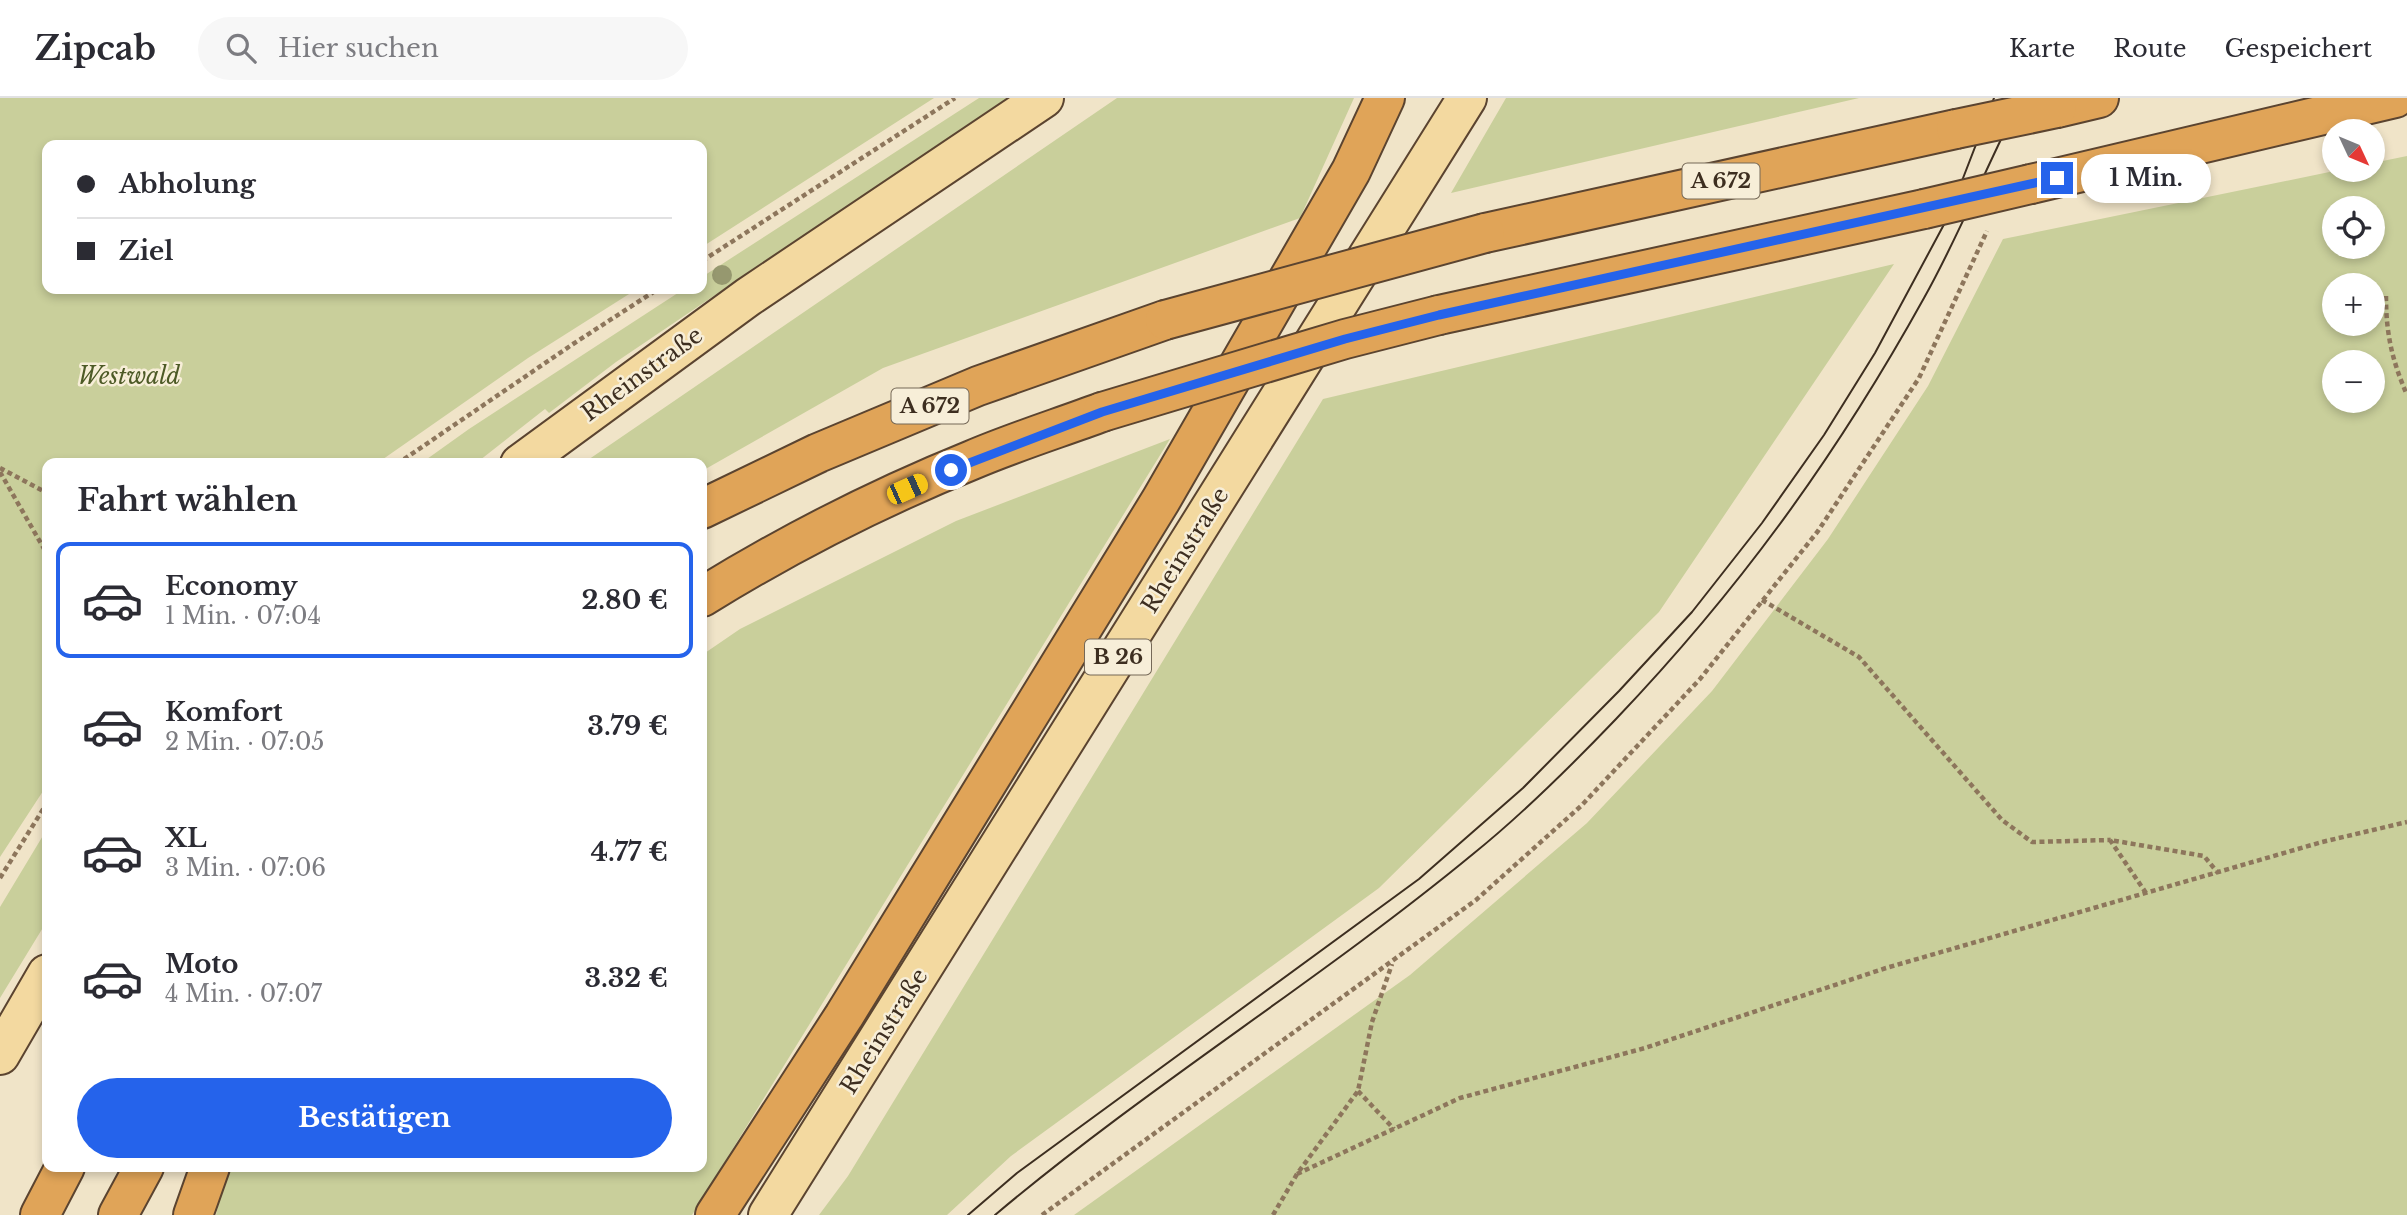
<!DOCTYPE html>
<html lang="de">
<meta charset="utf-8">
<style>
:root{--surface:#fff;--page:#f7f7f7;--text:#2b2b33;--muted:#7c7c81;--line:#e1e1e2;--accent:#2563eb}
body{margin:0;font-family:"Libre Baskerville",serif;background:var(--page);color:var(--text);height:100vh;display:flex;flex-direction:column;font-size:26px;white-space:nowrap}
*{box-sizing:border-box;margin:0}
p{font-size:23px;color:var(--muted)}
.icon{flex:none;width:38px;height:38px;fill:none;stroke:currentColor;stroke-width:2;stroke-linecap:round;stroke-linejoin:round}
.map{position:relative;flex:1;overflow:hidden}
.sheet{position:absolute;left:42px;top:360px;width:665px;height:714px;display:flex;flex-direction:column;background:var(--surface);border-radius:14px;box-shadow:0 4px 10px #0003}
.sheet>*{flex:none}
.hud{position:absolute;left:42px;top:42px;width:665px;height:154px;border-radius:14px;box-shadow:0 4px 10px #0003;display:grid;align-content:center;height:154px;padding:0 35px;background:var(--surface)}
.needle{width:46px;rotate:134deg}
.tools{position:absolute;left:2322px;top:21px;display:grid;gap:14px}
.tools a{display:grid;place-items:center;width:63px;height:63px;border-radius:50%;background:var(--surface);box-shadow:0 4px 10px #0003;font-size:35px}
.end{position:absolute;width:32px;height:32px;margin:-16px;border:9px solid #2563eb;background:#fff;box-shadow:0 0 0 4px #fff}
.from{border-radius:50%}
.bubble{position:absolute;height:49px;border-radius:24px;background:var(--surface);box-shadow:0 4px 10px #0003;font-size:23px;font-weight:700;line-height:49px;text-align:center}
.car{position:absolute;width:21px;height:42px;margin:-21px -10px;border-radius:9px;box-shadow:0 0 5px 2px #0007;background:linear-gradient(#f5c518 24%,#345 0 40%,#f5c518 0 76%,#345 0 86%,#f5c518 0)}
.hud b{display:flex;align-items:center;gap:24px;height:66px;font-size:26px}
.hud b+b{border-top:2px solid var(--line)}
.hud i{width:18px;height:18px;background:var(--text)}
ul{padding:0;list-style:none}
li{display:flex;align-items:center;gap:21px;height:116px;margin:0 14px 10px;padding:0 21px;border:4px solid transparent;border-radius:14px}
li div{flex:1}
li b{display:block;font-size:26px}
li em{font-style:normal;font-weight:700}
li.current{border-color:var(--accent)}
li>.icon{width:63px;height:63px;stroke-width:1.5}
h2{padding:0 35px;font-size:32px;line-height:84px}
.button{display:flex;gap:14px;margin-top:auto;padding:14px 35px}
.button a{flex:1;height:80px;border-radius:42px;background:var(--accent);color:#fff;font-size:28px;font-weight:700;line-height:80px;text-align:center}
header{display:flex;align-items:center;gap:42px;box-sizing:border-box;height:98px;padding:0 35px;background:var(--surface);border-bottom:2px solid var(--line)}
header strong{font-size:33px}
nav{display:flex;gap:38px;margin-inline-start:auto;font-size:24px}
.search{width:490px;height:63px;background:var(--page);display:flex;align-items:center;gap:18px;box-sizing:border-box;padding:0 24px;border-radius:38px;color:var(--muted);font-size:26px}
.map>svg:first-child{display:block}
.green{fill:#c9cf9b;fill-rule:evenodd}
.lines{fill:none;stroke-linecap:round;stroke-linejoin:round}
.primary-casing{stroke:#5b4430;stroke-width:42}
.motorway-casing{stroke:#5b4430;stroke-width:42}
.path{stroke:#8d765c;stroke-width:4.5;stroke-dasharray:5 3.5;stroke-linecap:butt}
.primary{stroke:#f3d9a0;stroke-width:38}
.motorway{stroke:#e0a458;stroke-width:38}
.tram{stroke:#3d2e20;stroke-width:2}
.motorway-bridge-casing{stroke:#5b4430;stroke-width:42;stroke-linecap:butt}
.motorway-bridge{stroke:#e0a458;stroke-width:38}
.tree{fill:#96986f}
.route{stroke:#2563eb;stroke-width:9}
.labels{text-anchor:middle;stroke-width:5;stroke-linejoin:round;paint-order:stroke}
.shield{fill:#f7eed8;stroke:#756857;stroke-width:2}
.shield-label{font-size:21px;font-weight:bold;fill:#3d2e20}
.street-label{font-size:23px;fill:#3d2e20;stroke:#f7eed8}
.park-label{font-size:23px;font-style:italic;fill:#4d5a26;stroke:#f7eed8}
</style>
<header>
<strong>Zipcab</strong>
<div class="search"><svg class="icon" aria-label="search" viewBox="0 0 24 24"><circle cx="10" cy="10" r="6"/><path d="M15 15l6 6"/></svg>Hier suchen</div>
<nav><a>Karte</a><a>Route</a><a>Gespeichert</a></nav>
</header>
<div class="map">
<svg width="2407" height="1117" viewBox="0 0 2407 1117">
<rect width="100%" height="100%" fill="#f0e4c8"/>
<!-- green -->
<path class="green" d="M0,0H934L702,149V47H47V191H637L528,260L376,366H47V687L0,759Z
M979,0H1007L616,264L549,315L545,311L475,366H420L469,331L684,191H702V179Z
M1117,0H1354L1300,120L883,270L702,373V366H582Z
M1506,0H1859L1451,95Z
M2407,58V1117H1074L1410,877L1587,725L1712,593L1828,441L1928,288L2003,141L2339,72H2373V65ZM2373,110V149H2334V110ZM2373,187V226H2334V187ZM2373,264V303H2334V264Z
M1894,166L1659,514L1379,790L1011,1058L947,1117H819L848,1078L1323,301Z
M1170,341L692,1117H216L224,1080L228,1069H702V557L740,531L956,423Z
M47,731V823L0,900V809Z"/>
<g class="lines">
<defs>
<path id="primary" d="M520,366L748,199L1044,0
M0,957L47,876
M768,1117L1467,0"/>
<path id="motorway" d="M2057,10L2099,0
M2031,86L2395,0
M1485,135L1956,31
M1439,217L1924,111
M702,411L818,355L978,288L1165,222
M702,499C788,446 878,400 972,362C1014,344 1059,330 1102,314
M40,1117L65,1069
M118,1117L144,1069
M193,1117L210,1069
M715,1117L844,918L1161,402L1351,73L1385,0"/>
</defs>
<!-- primary casing -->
<use href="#primary" class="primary-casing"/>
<!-- motorway casing -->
<use href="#motorway" class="motorway-casing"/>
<!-- path -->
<path class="path" d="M702,163L955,0
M2386,198C2386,236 2392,262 2407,297
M397,366L573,246L658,191
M0,370L47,395
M0,374L47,456
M1762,502L1859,559L2002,722L2032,744L2110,742
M0,780L47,705
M2146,795L2110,742L2204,758L2218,775
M1358,993L1394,1031
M1297,1076L1460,1000L1645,950L1886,870L2322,744L2407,724
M1042,1117L1476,802L1581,708L1700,581L1818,433L1919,280L1987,133
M1273,1117L1297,1076L1358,993L1372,924L1392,866"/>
<!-- primary -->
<use href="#primary" class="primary"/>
<!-- motorway -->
<use href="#motorway" class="motorway"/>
<!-- tram -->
<path class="tram" d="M968,1117L1017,1075L1419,781L1523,690L1619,593L1692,514L1762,425L1824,337L1875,255L1948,119L1994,0
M995,1117C1148,988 1319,883 1473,756C1524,715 1571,668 1616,621C1740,491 1837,357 1924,200C1955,145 1979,86 2007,29L2017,0"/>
<defs>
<path id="motorway-bridge" d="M1956,31L2057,10
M1924,111L2031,86
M1165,222L1485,135
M1102,314L1345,241L1439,217"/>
</defs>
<!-- motorway-bridge casing -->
<use href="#motorway-bridge" class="motorway-bridge-casing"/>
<!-- motorway-bridge -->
<use href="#motorway-bridge" class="motorway-bridge"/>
</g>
<!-- trees -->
<circle class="tree" cx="722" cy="177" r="10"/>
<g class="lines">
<!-- route -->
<path class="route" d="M951,372L1102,314L1345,241L1439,217L2057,80"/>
</g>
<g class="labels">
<!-- shield labels -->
<g class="shield">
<rect x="1682.5" y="65.5" width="77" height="35" rx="5"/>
<rect x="891.5" y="290.5" width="77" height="35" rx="5"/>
<rect x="1085" y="541.5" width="66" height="35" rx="5"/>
</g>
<g class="shield-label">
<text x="1721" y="90">A 672</text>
<text x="930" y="315">A 672</text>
<text x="1118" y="566">B 26</text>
</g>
<!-- street labels -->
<g class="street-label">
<text transform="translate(642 276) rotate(-36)" y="8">Rheinstraße</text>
<text transform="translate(1185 452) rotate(-58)" y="8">Rheinstraße</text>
<text transform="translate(884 933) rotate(-58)" y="8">Rheinstraße</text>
</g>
<!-- park labels -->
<g class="park-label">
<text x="129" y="286">Westwald</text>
</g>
</g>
</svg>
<div class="tools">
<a><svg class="needle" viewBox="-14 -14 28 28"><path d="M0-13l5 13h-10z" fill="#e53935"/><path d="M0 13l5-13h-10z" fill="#7c7c81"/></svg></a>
<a><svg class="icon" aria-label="locate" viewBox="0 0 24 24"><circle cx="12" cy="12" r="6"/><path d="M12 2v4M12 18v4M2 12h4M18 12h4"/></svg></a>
<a>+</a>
<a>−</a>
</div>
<i class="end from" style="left:951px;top:372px"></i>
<i class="end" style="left:2057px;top:80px"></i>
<div class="bubble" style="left:2081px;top:56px;width:130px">1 Min.</div>
<i class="car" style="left:907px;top:391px;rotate:66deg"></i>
<div class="hud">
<b><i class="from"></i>Abholung</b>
<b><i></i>Ziel</b>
</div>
<section class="sheet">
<h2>Fahrt wählen</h2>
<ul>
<li class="current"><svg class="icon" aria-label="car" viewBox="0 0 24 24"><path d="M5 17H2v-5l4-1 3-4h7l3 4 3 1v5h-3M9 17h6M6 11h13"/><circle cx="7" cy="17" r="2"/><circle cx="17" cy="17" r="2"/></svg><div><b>Economy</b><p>1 Min. · 07:04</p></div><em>2.80 €</em></li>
<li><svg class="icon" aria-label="car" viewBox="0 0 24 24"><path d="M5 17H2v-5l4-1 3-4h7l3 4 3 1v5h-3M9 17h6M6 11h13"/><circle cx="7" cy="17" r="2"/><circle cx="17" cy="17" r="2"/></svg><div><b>Komfort</b><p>2 Min. · 07:05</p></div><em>3.79 €</em></li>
<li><svg class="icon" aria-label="car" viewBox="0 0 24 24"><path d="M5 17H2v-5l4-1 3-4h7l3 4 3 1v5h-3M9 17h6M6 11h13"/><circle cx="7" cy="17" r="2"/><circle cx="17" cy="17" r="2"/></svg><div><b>XL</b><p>3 Min. · 07:06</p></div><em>4.77 €</em></li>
<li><svg class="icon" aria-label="car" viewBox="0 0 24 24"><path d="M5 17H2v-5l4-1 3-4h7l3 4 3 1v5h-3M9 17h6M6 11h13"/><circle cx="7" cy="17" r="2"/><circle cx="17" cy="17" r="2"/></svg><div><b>Moto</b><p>4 Min. · 07:07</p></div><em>3.32 €</em></li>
</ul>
<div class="button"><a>Bestätigen</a></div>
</section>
</div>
